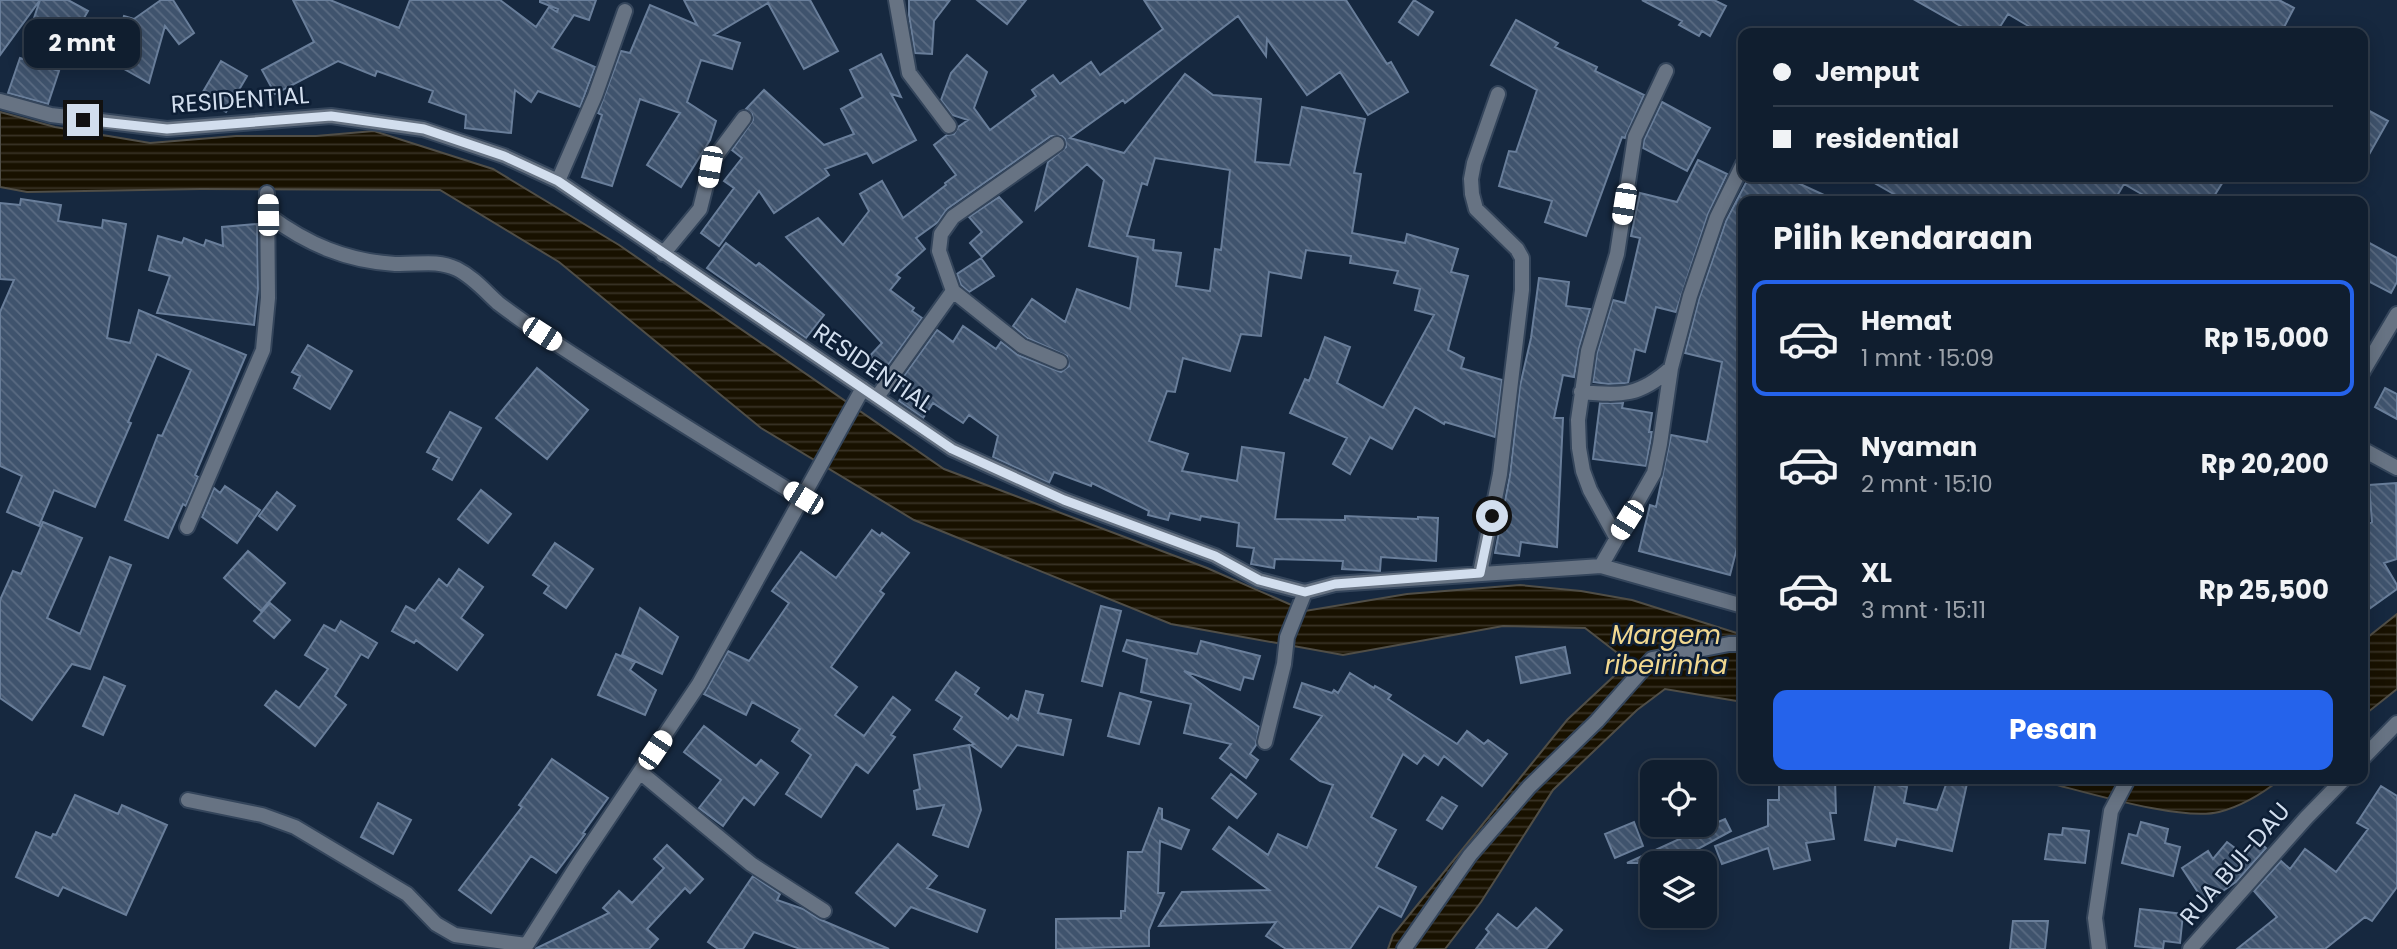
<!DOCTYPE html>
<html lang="id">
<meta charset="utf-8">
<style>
:root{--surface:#101e2f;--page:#1e2b3b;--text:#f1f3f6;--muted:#9ca2aa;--line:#303c4b;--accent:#2563eb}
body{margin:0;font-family:Poppins,sans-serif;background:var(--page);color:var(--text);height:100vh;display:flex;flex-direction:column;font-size:26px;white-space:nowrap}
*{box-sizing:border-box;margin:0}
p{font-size:23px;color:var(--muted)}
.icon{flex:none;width:38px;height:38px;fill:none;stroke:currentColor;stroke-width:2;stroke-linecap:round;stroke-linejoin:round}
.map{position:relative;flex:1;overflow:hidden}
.details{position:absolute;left:1738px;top:196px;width:630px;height:588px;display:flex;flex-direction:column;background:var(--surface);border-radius:14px;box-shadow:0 4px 18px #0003,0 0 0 2px var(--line)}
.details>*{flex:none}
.banner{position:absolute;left:1738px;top:28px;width:630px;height:154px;border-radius:14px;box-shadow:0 4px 18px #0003,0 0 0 2px var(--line);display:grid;align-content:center;height:154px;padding:0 35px;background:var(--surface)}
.buttons{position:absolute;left:1640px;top:760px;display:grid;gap:14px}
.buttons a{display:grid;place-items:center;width:77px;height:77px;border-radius:14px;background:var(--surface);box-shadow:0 4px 18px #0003,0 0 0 2px var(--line);font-size:35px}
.end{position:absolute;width:32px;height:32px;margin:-16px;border:9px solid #d2deee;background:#111;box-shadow:0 0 0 4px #111}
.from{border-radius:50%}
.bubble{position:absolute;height:49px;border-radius:14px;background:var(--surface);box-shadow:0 4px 18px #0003,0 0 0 2px var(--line);font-size:23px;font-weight:700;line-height:49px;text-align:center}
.car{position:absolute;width:21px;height:42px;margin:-21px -10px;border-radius:9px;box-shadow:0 0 5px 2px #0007;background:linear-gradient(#fff 24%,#345 0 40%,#fff 0 76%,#345 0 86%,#fff 0)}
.banner b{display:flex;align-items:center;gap:24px;height:66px;font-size:26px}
.banner b+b{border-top:2px solid var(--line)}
.banner i{width:18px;height:18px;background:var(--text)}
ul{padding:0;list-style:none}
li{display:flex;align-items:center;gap:21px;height:116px;margin:0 14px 10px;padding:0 21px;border:4px solid transparent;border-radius:14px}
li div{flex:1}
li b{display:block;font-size:26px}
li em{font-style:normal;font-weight:700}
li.active{border-color:var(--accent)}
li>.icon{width:63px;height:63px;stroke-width:1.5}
h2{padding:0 35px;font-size:32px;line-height:84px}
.primary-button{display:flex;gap:14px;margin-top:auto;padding:14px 35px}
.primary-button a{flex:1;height:80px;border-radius:14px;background:var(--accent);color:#fff;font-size:28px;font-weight:700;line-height:80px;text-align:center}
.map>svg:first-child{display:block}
.water{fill:url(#water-rules);stroke:#504e47;stroke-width:2}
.building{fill:url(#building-back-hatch);stroke:#697e9a;stroke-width:2;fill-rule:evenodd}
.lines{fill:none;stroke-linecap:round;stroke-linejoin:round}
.street-casing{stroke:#34455b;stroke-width:18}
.street{stroke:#677383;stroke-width:14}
.route{stroke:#d2deee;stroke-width:9}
.labels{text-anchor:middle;stroke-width:5;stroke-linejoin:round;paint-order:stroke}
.street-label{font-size:24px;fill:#d2deee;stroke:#0d1e35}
.water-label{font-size:26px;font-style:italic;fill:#f1d890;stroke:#0d1e35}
</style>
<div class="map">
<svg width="2397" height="949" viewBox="0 0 2397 949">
<defs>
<pattern id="water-rules" width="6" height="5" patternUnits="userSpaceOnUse" patternTransform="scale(1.75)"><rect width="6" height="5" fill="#181100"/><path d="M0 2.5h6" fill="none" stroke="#393326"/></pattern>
<pattern id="building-back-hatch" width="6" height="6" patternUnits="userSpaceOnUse" patternTransform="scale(1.75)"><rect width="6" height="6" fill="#3f536d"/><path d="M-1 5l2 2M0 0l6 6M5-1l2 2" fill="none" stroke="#5a6b82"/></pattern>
</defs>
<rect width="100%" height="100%" fill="#16283f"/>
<!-- water -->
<path class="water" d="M0,112L55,127L150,143L236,136H316L374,131L493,169L619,245L944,469L1207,568L1305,611L1407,594L1520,585L1581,591L1632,600L1743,635V702L1665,689L1637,710L1553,790L1481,902L1445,949H1388L1393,935L1567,720L1629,662L1585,628L1503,626L1343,655L1171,624L914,520L761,428L559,262L440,190L201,189L27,192L0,187Z
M2397,614V689L2363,716V641Z
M2033,779H2281C2263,793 2243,806 2219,812C2179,822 2077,789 2033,779Z"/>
<!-- building -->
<path class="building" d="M0,0H40L0,55Z
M40,0H68L88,11L80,25L116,45L124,16L134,19L161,0H173L194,33L179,44L165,26L149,83L34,18Z
M293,0H330L399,28L410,0H500L536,27L549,7L557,12L558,9L540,2V0H596L589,20L574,15L552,48L595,67L580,107L538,91L531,102L515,90L511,133L465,128L466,115L429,102L433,91L377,71L375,76L338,61L275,94L262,70L314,42Z
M684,0H810L838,51L804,69L768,3L714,35L740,43L732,69L701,60L687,102L716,121L710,140L681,187L647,165L680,113L640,99L612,186L582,177L602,115L598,113L621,51L630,53L650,5L697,25Z
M909,0H950L934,21L932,54L915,53L909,15Z
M977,0H1026L1007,24Z
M1144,0H1346L1387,64L1391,62L1408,92L1368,115L1340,72L1307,95L1267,39L1266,56L1238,16L1125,103L1123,100L1070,138L1124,153L1185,74L1213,95L1261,99L1255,162L1290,165L1302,107L1365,119L1354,173L1361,174L1352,233L1405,243L1407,234L1458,249L1451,272L1468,276L1448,350L1464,358L1461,368L1502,380L1495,437L1445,422L1444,424L1415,407L1392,449L1370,437L1350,474L1333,464L1347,438L1290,413L1305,379L1309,381L1325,337L1350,347L1337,383L1383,408L1434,315L1415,310L1420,289L1394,283L1398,271L1350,263L1351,256L1306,250L1301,278L1269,272L1261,336L1241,334L1230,371L1183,358L1175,392L1167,391L1149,441L1188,454L1182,471L1237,481L1242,447L1284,453L1275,519L1345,520V516L1418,519V517L1438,518L1436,561L1381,557L1380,571L1342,569L1343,561L1275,559L1274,568L1251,564L1254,548L1237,546L1239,523L1201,516L1200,520L1170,513L1168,520L1148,515L1149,511L1092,483L1091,486L1054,472L1049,483L993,457L998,436L969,415L963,423L933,403L923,418L899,401L907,389L899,383L937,330L953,342L963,326L996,349L1001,342L1018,355L1061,372L1069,366L1067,356L1027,338L1013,326L1032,299L1065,322L1077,289L1130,309L1138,257L1089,246L1104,180L1087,164L1036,209L1048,162L1066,147L1065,139L1062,136H1051L947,209L938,222L916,238L925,249L896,275L900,278L890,290L914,308L912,311L922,318L883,372L867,359L882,343L786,237L818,218L843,245L869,211L860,194L882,181L903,218L946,185L945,183L956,175L934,145L947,135L954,134L958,127L968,120L952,115L941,100L951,73L967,55L987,72L974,108L990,130L1036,96L1032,90L1053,75L1060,84L1091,62L1100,75L1163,29ZM1155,158L1230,170L1221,250L1215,249L1210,291L1176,286L1181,253L1153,250L1154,240L1127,236L1142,183L1147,185Z
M1414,0L1433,12L1418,35L1399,22Z
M1642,0H1714L1726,6L1710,36L1702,31L1699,36L1679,25L1682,21Z
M1915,0H2279L2294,8L2281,33H2040L2008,14L1996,33H1973Z
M1516,20L1558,43L1555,47L1597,67L1595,71L1644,95L1625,138L1622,137L1586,236L1545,222L1552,201L1499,186L1509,151L1516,152L1537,90L1491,65Z
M881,54L901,97L891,94L916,140L873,163L867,153L825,169L829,175L774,213L759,191L719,246L701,233L734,188L724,181L742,158L732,150L753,120L752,114L746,109L764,90L824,145L854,134L841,109L863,97L850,70Z
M20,58L59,71L48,104L8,93Z
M221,61L247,76L226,112L200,97Z
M1662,102L1710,128L1687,171L1643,148L1644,140Z
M2362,107L2388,121L2362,167Z
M1698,160L1727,174L1708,214L1676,312L1656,307L1645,352L1635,349L1628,383L1608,384L1593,382L1597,353L1613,300L1625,303L1640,238L1631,236L1640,193L1677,202Z
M1749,177H1785L1837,201H1743V540H1739L1730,575L1639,551L1650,505L1656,507L1671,435L1707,442L1722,362L1685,353L1699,299L1726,221Z
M1864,177H2226L2211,201H2154L2124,184L2114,201H1906Z
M999,197L1022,222L982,257L970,243L982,232L969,217Z
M21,199L61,205L58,221L102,228L103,220L126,224L107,338L130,343L139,310L246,355L195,475L198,477L186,506L183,504L168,538L125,520L158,435L162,436L191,370L157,354L128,422L131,423L95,507L54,490L39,526L7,512L22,476L0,466V312L14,280L0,279V203L20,205Z
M257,224L258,289L254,325L157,313L170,276L149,270L158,236L182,243L184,238L204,246L206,240L223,246L222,227Z
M2362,239L2397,258V282L2391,293L2362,278Z
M726,243L756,266L759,263L824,315L806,338L707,268Z
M981,258L994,276L969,292L961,285L957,274Z
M1539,278L1569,282L1566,306L1590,309L1579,348L1574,377L1563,375L1554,418H1563L1557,547L1521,542L1519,556L1495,553L1510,475L1520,386L1531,338Z
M308,345L352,371L330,409L294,388L300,376L292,372Z
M537,368L588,410L547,459L496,418Z
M2385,388L2397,394V419L2375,407Z
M1600,403H1623L1622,408L1652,413L1649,432H1652L1646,466L1593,459Z
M450,412L481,428L452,480L433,469L439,458L427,452Z
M2396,483L2397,559L2384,563L2397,585V589L2362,614V528L2372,522L2369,485Z
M225,486L260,510L237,543L202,517L214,488L220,493Z
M481,490L511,514L488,543L458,519Z
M277,492L295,506L277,530L259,516Z
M43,522L82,538L47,618L80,634L110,557L131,565L90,669L72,664L32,720L0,698V600L13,571L21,574Z
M872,530L880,536L882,533L909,553L880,591L884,594L831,667L857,687L835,715L864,736L893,697L910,710L891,735L895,737L868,773L856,764L821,817L786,794L811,755L792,741L800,729L752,702L746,715L704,694L728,651L749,661L789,603L772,591L801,552L836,578Z
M555,543L593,569L566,608L544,593L549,586L533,575Z
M248,551L285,583L261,611L224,578Z
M459,569L483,587L461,618L483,635L457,670L416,640L414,643L392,631L406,606L415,611L439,579L447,586Z
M270,603L290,620L274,638L254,621Z
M1101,606L1121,611L1102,686L1082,681Z
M640,608L678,637L662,674L622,655Z
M341,621L377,643L368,658L361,654L335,696L346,705L315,746L265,705L276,691L299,708L328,669L305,655L324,625L335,631Z
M1127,640L1197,654L1201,641L1260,656L1253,679L1244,677L1240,690L1184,671L1259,727L1256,745L1250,754L1258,760L1246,778L1220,758L1231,744L1184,733L1191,704L1141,692L1147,659L1123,651Z
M1565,647L1570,673L1521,683L1516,657Z
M616,654L635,662L630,670L656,690L645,715L598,695Z
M956,672L979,688L975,694L1008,719L1011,715L1018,720L1026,691L1043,695L1038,713L1071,720L1063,755L1017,745L1001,767L971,745L974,744L954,729L962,717L936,700Z
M1350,673L1374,688L1375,686L1391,695L1388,699L1457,744L1467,731L1484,744L1488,740L1507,754L1482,786L1444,756L1438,765L1424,755L1417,764L1403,754L1371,817L1396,830L1376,867L1416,887L1401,917L1379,906L1350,949H1286L1266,936L1276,922L1159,926L1182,892L1269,890L1213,849L1229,827L1268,855L1278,834L1307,848L1333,785L1320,781L1291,759L1322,716L1294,707L1302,683L1332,693L1334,690L1338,693Z
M104,677L125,686L103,735L83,726Z
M1120,693L1151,702L1139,744L1108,736Z
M704,726L756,766L761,760L778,773L754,805L744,797L723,826L699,808L721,780L684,752Z
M969,745L981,810L968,847L933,835L944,805L917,809L914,791L920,789L914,755Z
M552,759L608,798L583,833L585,834L556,873L531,856L491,913L459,890L522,807L519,805Z
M1231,774L1256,794L1237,818L1212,798Z
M1779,779H1835L1836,813H1830L1834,839L1806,843L1810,860L1774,869L1768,848L1722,864L1715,846L1768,826V800H1779Z
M1948,779H1968L1952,851L1897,839L1895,846L1865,840L1876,781L1907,787L1904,803L1937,810Z
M2381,786L2397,796V887L2372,921L2365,917L2325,949H2237L2277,917L2254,891L2281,861L2290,869L2305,849L2336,872L2368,829L2357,823Z
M75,795L118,814L122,805L167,825L126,915L63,887L58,896L16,877L36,832L51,838L53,834L56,835Z
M1442,797L1457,806L1442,829L1427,820Z
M378,803L411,820L393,854L361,837Z
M1159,808L1162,809V819L1189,830L1181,849L1160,841L1158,893H1164L1149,930V946L1056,949V919L1121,918V911H1125L1128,852H1142Z
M1725,819L1731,831L1672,863H1627L1684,837L1677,824L1711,825Z
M1634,822L1643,846L1615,858L1605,834Z
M2141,822L2168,829L2165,843L2180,847L2173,876L2122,863L2129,834L2137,836Z
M2063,828L2089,831L2085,863L2045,859L2049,834L2062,835Z
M2256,839L2266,848L2236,882L2205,903L2182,868L2208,851L2213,859L2227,842L2243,854Z
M898,844L937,876L927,888L985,910L977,932L911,907L895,926L856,893Z
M667,845L703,879L690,893L685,888L647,929L658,939L649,949H535L609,913L603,908L619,891L632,903L664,868L654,859Z
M753,876L780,894L777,900L803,909L819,919L889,949H800L754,932L743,949H718L708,942Z
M1536,908L1562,930L1546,949H1476L1489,932L1486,929L1498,914L1517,929Z
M2140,909L2183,914L2180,943L2164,941L2163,949L2135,946Z
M2013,921H2048L2045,949H2010Z"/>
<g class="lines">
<defs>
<path id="street" d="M896,0L909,73L949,126
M0,101L51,115L167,129L331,116L423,129L504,156L558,181L952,449L1064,500L1215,556L1259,580L1305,592L1335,584L1601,566L1743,606
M1057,144L953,217L941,234L939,251L953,291L1022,346L1060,362
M558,181L595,96L625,11
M268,215C307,244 346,261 395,264C417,265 436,259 457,269C473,277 485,291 498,303C511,313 524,322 537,331C625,389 713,444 802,498
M663,254L700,209L712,161L744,118
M2362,373L2397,314
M1581,392C1622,396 1640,396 1671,368
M877,397L953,291
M2362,449L2397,468
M187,527L263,350L268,298L267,193
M1616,537L1590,490L1583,471L1579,448L1578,420L1588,351L1617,254L1635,137L1666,71
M1601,566L1654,473L1660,444L1671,368L1690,296L1717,217L1743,164
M1480,573L1500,474L1522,290V258L1517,249L1476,209L1472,194L1471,179L1474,163L1498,94
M1265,742L1284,664L1287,637L1305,592
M2362,759L2397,723
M640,772L751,864L824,911
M188,800L262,815L295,827L407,894L436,924L455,935L526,945
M524,949L580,861L699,684L863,388
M1404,949L1470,855L1529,787L1597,721L1652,659L1729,644H1743
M2099,949L2095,918L2111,811L2128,779
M2190,949L2306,818L2344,779"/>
</defs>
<!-- street casing -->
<use href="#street" class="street-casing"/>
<!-- street -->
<use href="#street" class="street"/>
</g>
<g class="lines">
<!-- route -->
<path class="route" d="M83,120L167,129L331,116L424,129L504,156L558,181L952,449L1064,500L1215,556L1259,580L1305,592L1335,584L1480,573L1492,516"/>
</g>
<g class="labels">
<!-- street labels -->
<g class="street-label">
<text transform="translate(240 100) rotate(-4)" y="8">RESIDENTIAL</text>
<text transform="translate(873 368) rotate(34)" y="8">RESIDENTIAL</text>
<text transform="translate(2235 864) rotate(-49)" y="8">RUA BUI-DAU</text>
</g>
<!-- water labels -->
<g class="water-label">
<text x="1666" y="644">Margem<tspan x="1666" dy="30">ribeirinha</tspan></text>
</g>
</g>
</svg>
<div class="buttons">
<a><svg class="icon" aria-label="locate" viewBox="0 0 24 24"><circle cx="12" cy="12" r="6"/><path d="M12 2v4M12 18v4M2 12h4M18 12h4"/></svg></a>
<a><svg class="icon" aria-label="layers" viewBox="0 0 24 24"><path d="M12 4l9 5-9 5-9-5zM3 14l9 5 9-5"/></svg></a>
</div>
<i class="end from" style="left:1492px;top:516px"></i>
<i class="end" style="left:83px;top:120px"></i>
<div class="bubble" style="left:24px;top:19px;width:116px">2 mnt</div>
<i class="car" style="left:710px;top:167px;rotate:190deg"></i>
<i class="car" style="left:1624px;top:204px;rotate:189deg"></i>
<i class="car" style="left:268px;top:215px;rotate:359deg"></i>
<i class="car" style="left:542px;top:334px;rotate:123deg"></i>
<i class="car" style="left:803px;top:498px;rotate:301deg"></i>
<i class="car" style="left:1627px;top:520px;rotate:212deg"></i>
<i class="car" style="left:655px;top:750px;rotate:34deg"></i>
<div class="banner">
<b><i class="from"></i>Jemput</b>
<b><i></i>residential</b>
</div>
<section class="details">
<h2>Pilih kendaraan</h2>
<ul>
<li class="active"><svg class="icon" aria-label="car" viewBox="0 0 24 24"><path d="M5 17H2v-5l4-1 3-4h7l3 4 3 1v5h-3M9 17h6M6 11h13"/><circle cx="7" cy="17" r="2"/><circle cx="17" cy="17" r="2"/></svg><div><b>Hemat</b><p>1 mnt · 15:09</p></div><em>Rp 15,000</em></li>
<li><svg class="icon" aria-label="car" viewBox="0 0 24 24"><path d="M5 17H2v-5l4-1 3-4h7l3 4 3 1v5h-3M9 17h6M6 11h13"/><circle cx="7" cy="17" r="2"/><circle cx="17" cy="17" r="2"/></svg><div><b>Nyaman</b><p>2 mnt · 15:10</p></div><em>Rp 20,200</em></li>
<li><svg class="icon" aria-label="car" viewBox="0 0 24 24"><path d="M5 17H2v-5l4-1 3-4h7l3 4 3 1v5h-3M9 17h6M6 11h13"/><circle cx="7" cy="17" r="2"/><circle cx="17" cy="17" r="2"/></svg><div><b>XL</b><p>3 mnt · 15:11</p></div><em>Rp 25,500</em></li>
</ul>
<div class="primary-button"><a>Pesan</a></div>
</section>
</div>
